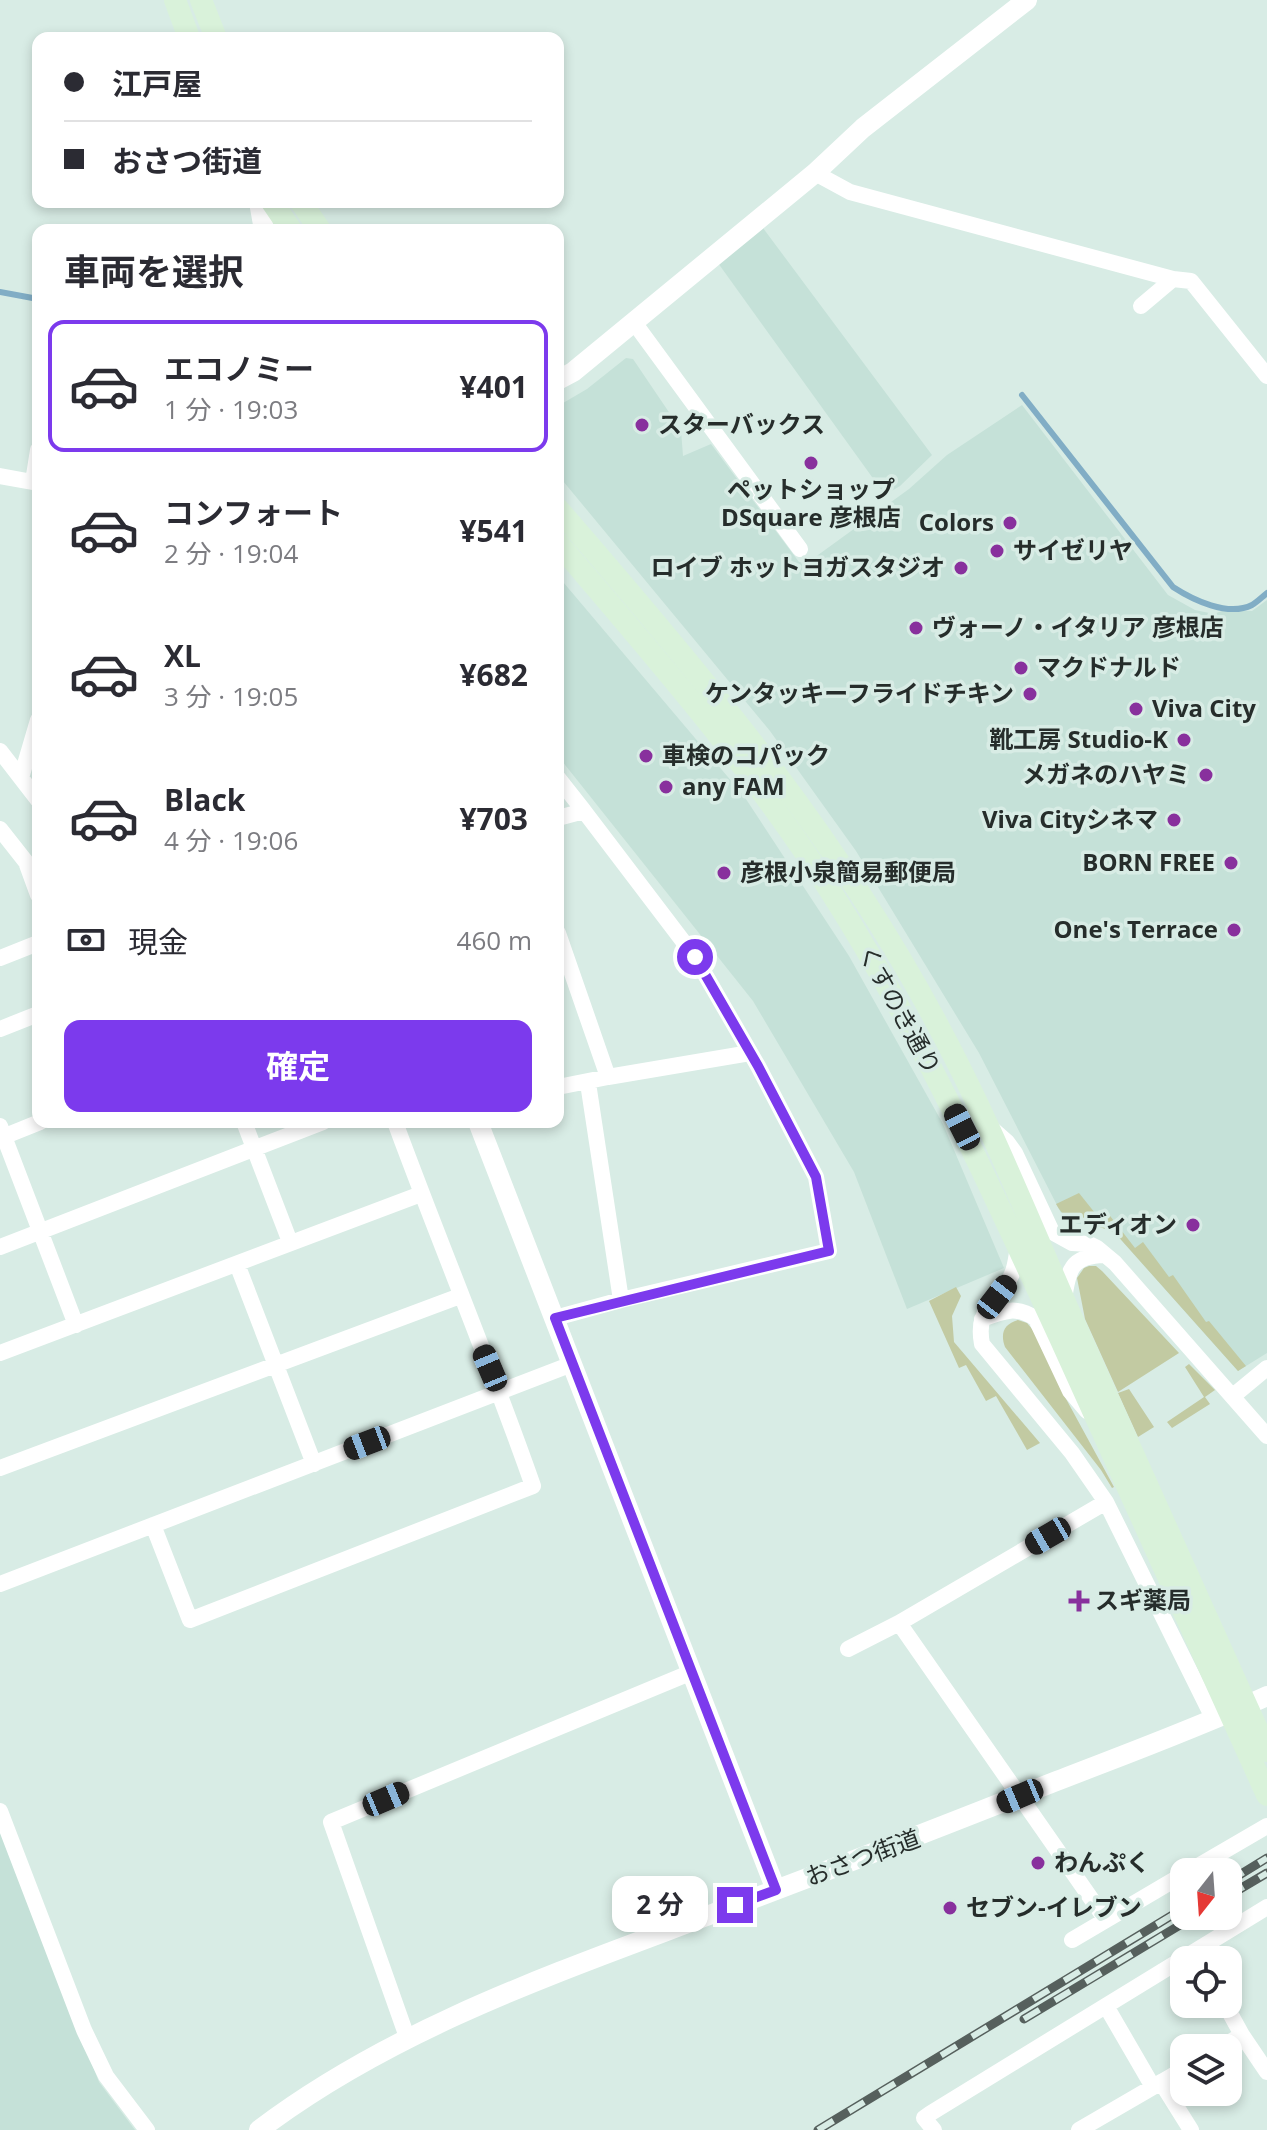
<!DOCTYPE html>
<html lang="ja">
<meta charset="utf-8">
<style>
:root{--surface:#fff;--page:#f7f7f7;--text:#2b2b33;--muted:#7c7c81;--line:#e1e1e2;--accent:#7c3aed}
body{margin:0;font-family:"Open Sans","Noto Sans JP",sans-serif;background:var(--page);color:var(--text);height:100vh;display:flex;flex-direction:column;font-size:30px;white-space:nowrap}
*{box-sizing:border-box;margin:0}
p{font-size:26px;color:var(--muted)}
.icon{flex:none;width:44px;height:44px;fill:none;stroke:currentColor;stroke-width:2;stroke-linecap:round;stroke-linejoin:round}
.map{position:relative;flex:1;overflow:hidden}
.panel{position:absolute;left:32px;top:224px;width:532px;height:904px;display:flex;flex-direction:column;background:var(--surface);border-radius:16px;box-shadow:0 4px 12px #0003}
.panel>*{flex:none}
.guide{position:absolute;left:32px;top:32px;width:532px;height:176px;border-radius:16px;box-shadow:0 4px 12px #0003;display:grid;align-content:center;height:176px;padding:0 32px;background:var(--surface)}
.needle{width:52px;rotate:197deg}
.controls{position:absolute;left:1170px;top:1858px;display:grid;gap:16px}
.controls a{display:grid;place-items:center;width:72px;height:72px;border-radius:16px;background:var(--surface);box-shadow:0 4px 12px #0003;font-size:40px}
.end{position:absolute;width:36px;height:36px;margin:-18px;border:10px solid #7c3aed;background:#fff;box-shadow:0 0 0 4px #fff}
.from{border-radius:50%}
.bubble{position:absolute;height:56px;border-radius:16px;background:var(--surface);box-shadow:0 4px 12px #0003;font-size:26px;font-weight:700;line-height:56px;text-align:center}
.car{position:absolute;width:24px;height:48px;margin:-24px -12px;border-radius:10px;box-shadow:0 0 6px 2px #0007;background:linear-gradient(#222 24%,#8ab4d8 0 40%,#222 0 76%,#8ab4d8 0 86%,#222 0)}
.guide b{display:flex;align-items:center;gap:28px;height:76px;font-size:30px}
.guide b+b{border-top:2px solid var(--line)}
.guide i{width:20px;height:20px;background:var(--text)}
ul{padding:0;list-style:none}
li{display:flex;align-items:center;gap:24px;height:132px;margin:0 16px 12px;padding:0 16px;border:4px solid transparent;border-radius:16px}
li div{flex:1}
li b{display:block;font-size:30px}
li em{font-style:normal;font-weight:700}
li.active{border-color:var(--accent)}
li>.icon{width:72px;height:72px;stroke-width:1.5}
h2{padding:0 32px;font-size:36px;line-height:96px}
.pay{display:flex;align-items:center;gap:20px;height:88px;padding:0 32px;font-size:30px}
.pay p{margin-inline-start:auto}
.action{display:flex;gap:16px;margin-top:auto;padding:16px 32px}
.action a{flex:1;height:92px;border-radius:16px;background:var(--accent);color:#fff;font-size:32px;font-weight:700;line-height:92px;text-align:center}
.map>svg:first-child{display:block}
.built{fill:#c5e1d8}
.green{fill:#c2caa2}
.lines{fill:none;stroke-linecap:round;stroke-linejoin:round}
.stream{stroke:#81adc5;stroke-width:6}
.minor{stroke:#fff;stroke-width:16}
.tertiary{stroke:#fff;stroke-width:20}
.secondary{stroke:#d9f2da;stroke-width:22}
.rail-casing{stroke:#56605d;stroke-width:9}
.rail{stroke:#d8ece5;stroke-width:6;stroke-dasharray:18;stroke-linecap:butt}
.route{stroke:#7c3aed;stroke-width:10}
.poi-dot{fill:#88309d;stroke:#d8ece5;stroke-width:3}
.labels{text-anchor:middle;stroke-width:7;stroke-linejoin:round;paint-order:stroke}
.poi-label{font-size:24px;font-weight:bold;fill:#262d2b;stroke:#d8ece5;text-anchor:start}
.street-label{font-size:24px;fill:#262d2b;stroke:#d8ece5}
</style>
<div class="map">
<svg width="1267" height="2130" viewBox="0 0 1267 2130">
<rect width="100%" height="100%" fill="#d8ece5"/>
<!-- built -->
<path class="built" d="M763,228L932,455L900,486L885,495L718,263Z
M626,358L633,359L681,430L683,456L711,444L799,562L807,563L909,489L947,455L1022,405L1168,595L1195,610L1214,614L1224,610L1252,611L1267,600V1353L1238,1371L1115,1233L1100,1227L1074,1223L1061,1213L979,1053L856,851L770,731L558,475V406L587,389Z
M558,576L744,796L849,956L943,1124L1004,1268L907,1309L854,1172L753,1001L558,756Z
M0,1827L99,2082L135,2130H0Z"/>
<!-- green -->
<path class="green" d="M1079,1193L1099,1218L1107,1212L1135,1248L1143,1242L1169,1277L1173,1275L1206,1322L1209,1321L1246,1366L1238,1371L1115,1233C1093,1221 1069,1229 1056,1204Z
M1089,1266H1096L1102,1271L1179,1353L1118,1392L1085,1319L1077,1278L1084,1268Z
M956,1287L961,1296L952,1316L954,1342L1040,1443L1027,1450L996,1396L986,1401L966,1365L959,1368L929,1301Z
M1018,1320L1027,1323L1033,1330L1065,1397L1114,1487L1112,1488L1101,1470L1005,1347C1000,1333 1004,1324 1018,1320Z
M1189,1364L1215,1390L1205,1397L1210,1404L1172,1428L1167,1422L1204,1397L1185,1367Z
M1129,1389L1154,1427L1138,1437L1118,1393Z"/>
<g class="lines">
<!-- stream -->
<path class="stream" d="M0,292L38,299
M1022,395L1173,587C1193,600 1228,617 1252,605C1257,602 1262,597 1267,593"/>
<!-- minor -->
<path class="minor" d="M815,173L850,192L1173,279
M1141,306L1173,279L1191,281L1267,376
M633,321L800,549
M0,476L38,483
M33,482L38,450
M0,751L38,800
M21,778L38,720
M558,778L584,811L558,818
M584,811L695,957L758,1066L816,1177L829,1251L621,1300
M0,829L26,862L38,895
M558,933L608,1077L558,1087
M0,958L38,943
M0,1029L38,1014
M608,1077L750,1053
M244,1122L290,1242
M0,1126L76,1325
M990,1127L1007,1142L1015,1153L1052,1232L1072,1243L1089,1244L1097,1248L1115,1263L1267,1436
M0,1138L40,1122
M1018,1246C1016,1259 1015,1272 1007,1283C991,1308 976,1312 982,1344L1072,1453L1106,1502L1214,1720
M0,1247L323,1122
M237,1264L314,1464
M1064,1300C1068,1270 1071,1256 1104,1255
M555,1318L621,1300L588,1083
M982,1319C1003,1311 1017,1305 1036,1319L1070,1391L1087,1411
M0,1353L421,1194
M1233,1396L1267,1368
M0,1468L460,1296
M153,1525L190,1620L533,1486C490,1363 440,1244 395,1122
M0,1584L572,1364
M848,1649L899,1623
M0,1811L84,2030L106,2076L147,2130
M1188,1872L1267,1826
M1106,1920L899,1623L1106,1502
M1072,1940L1184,1874
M1225,2004L1242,2035
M1106,2006L1153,2087
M407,2037L331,1822L692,1672
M1220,2048L1242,2035L1267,2072
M1161,2082L1191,2130
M934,2130L924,2118L931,2113L1267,1907
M1079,2130L1184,2069"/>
<!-- tertiary -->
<path class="tertiary" d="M259,202L264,230
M558,380L573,372L815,173L863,128L1027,0
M478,1122L776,1890
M259,2130C391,2030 550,1975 704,1917C822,1873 938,1828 1054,1782C1126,1754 1197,1728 1267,1696"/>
<!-- secondary -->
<path class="secondary" d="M175,0L189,38
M201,0L216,38
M272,202L291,230
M301,202L320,230
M558,509C697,669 834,831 935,1020C987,1115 1027,1216 1071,1316C1135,1461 1201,1606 1267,1751
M558,543C654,656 752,767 831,892C921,1033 990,1186 1060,1338C1129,1490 1198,1643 1267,1795"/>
<defs>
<path id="rail" d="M1228,1882L1267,1858
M1228,1896L1267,1873
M1024,2019L1195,1916
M818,2130L1184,1908"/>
</defs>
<!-- rail casing -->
<use href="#rail" class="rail-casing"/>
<!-- rail -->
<use href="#rail" class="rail"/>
</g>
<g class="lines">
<!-- route -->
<path class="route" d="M695,957L758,1066L816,1177L829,1251L555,1318L776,1890L735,1905"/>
</g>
<!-- markers -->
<g class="poi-dot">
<circle cx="642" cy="425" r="8"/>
<circle cx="811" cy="463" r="8"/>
<circle cx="1010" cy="523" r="8"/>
<circle cx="997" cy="551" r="8"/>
<circle cx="961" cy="568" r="8"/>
<circle cx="916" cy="628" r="8"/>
<circle cx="1021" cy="668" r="8"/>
<circle cx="1030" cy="694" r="8"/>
<circle cx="1136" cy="709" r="8"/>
<circle cx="1184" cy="740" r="8"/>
<circle cx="646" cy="756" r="8"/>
<circle cx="1206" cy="775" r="8"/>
<circle cx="666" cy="787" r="8"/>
<circle cx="1174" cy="820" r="8"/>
<circle cx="1231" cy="863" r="8"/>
<circle cx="724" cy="873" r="8"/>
<circle cx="1234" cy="930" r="8"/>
<circle cx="1193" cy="1225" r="8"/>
<path d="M1075 1589h8v8h8v8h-8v8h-8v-8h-8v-8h8z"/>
<circle cx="1038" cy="1863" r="8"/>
<circle cx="950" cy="1908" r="8"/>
</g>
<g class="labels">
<!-- poi labels -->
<g class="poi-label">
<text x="658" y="433">スターバックス</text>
<text x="811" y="498" text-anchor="middle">ペットショップ<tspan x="811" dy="28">DSquare 彦根店</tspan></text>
<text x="994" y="531" text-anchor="end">Colors</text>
<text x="1013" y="559">サイゼリヤ</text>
<text x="945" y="576" text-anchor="end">ロイブ ホットヨガスタジオ</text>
<text x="932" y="636">ヴォーノ・イタリア 彦根店</text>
<text x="1037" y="676">マクドナルド</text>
<text x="1014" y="702" text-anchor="end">ケンタッキーフライドチキン</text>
<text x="1152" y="717">Viva City</text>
<text x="1168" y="748" text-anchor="end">靴工房 Studio-K</text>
<text x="662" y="764">車検のコパック</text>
<text x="1190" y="783" text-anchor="end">メガネのハヤミ</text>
<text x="682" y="795">any FAM</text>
<text x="1158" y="828" text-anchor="end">Viva Cityシネマ</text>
<text x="1215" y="871" text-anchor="end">BORN FREE</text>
<text x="740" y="881">彦根小泉簡易郵便局</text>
<text x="1218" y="938" text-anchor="end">One's Terrace</text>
<text x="1177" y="1233" text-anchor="end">エディオン</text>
<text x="1095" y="1609">スギ薬局</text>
<text x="1054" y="1871">わんぷく</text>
<text x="966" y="1916">セブン-イレブン</text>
</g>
<!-- street labels -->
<g class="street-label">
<text transform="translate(899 1010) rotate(61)" y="8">くすのき通り</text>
<text transform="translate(863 1858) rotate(-20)" y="8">おさつ街道</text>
</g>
</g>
</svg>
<div class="controls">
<a><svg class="needle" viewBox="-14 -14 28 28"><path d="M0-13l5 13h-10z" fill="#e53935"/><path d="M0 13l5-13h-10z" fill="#7c7c81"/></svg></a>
<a><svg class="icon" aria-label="locate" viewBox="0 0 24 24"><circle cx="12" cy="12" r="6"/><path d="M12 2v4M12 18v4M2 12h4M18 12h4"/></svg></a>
<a><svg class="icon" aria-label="layers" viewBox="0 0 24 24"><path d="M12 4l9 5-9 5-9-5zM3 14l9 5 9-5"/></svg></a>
</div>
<i class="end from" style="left:695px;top:957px"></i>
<i class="end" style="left:735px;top:1905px"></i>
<div class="bubble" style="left:612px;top:1876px;width:96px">2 分</div>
<i class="car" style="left:962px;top:1127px;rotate:333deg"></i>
<i class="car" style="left:997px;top:1297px;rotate:38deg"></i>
<i class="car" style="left:490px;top:1368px;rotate:337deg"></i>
<i class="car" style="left:367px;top:1443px;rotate:249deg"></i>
<i class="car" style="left:1048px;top:1536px;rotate:240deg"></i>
<i class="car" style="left:1020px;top:1796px;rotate:247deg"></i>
<i class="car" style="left:386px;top:1799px;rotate:67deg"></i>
<div class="guide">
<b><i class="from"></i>江戸屋</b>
<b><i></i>おさつ街道</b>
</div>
<section class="panel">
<h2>車両を選択</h2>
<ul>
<li class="active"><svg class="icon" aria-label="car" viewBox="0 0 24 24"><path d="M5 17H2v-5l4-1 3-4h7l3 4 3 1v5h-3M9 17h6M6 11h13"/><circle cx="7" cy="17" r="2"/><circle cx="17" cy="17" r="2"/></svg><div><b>エコノミー</b><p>1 分 · 19:03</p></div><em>¥401</em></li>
<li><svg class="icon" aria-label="car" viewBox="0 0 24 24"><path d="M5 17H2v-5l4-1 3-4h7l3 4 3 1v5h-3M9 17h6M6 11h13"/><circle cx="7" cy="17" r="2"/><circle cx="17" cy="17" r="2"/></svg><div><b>コンフォート</b><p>2 分 · 19:04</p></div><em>¥541</em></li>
<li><svg class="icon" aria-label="car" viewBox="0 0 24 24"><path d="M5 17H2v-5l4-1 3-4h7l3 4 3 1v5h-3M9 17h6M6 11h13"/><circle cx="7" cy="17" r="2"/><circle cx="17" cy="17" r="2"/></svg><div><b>XL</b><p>3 分 · 19:05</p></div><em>¥682</em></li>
<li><svg class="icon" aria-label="car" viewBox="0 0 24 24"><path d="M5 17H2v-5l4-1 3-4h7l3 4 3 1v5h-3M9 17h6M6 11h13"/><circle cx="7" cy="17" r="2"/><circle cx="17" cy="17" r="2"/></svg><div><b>Black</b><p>4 分 · 19:06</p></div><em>¥703</em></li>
</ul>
<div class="pay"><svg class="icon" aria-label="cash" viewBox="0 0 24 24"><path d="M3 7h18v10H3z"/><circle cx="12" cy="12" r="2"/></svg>現金<p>460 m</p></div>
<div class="action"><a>確定</a></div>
</section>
</div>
